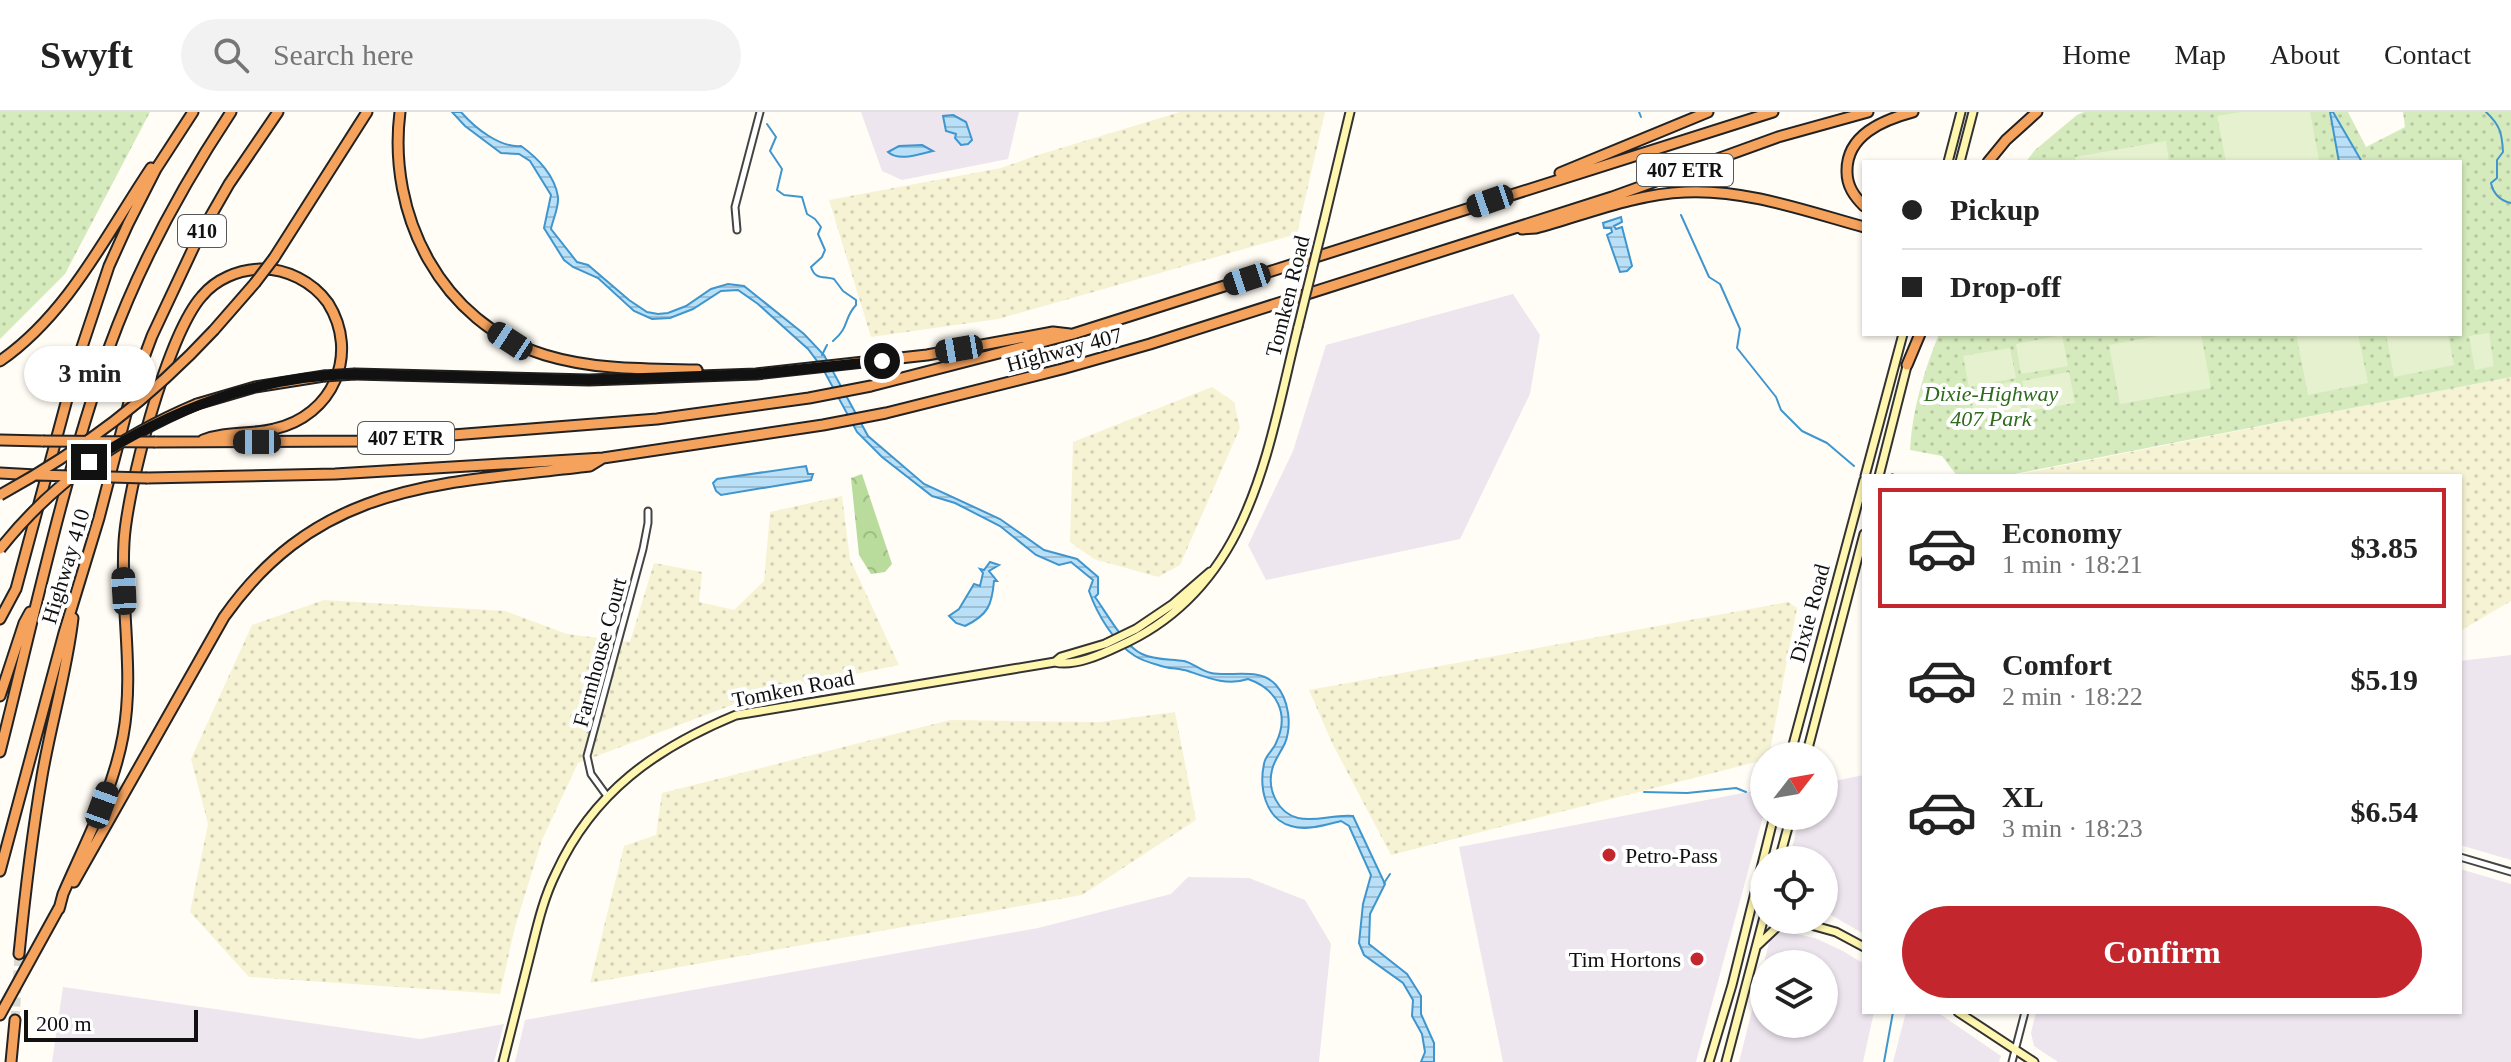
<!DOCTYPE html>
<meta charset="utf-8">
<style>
:root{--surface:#fff;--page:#f2f2f2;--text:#222;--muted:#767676;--line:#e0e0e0;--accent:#c4262e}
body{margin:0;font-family:"Times New Roman",serif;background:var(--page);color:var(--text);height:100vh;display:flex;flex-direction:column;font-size:30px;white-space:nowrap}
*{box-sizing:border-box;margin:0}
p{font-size:26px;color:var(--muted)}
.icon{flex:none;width:44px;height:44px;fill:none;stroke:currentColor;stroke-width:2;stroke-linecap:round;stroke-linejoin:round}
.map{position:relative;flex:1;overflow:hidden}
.drawer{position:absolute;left:1862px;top:362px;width:600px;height:540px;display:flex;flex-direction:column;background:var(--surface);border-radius:0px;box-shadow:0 2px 6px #0004}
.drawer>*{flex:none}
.top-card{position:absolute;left:1862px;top:48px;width:600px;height:176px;border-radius:0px;box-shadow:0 2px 6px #0004;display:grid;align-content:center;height:176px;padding:0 40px;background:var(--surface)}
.needle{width:52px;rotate:59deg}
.tools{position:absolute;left:1750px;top:630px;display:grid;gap:16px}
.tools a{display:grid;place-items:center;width:88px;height:88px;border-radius:50%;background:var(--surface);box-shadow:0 2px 6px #0004;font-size:40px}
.scale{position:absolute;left:24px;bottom:20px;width:174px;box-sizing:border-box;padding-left:8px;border:4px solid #111;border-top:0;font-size:22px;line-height:28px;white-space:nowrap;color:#111;-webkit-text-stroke:6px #fff;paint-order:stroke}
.end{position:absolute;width:36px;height:36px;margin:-18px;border:10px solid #111;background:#fff;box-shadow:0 0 0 4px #fff}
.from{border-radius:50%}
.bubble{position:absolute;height:56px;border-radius:28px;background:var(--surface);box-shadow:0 2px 6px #0004;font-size:26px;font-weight:700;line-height:56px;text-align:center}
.car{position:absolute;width:24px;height:48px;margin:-24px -12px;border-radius:10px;box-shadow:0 0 6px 2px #0007;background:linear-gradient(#222 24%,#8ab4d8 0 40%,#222 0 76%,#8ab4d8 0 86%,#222 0)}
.top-card b{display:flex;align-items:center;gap:28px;height:76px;font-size:30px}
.top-card b+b{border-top:2px solid var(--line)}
.top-card i{width:20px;height:20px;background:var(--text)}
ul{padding:14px 0 0;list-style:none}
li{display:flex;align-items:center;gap:24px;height:120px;margin:0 16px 12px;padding:0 24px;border:4px solid transparent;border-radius:0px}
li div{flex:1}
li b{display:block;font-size:30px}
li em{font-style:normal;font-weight:700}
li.active{border-color:var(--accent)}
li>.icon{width:72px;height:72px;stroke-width:1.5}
.cta{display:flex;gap:16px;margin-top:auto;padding:16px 40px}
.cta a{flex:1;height:92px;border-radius:48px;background:var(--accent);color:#fff;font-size:32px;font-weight:700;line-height:92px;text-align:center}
header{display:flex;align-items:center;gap:48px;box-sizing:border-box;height:112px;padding:0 40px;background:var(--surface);border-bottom:2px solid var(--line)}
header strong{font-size:38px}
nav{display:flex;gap:44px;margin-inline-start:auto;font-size:28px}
.search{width:560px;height:72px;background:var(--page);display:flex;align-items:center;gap:20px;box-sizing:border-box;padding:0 28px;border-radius:44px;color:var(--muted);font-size:30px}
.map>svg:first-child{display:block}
.industrial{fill:#eee6ef;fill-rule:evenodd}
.farmland{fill:url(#farmland-dots)}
.forest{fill:url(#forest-crowns)}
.park{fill:url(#park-dots)}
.pitch{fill:#e6f2cf}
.water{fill:url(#water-rules);stroke:#3f96cf;stroke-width:2}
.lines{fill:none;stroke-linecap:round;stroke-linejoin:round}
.stream{stroke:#3f96cf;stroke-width:2}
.highway-tunnel{stroke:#dbdad3;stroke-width:9;stroke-dasharray:9 4.5;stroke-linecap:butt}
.street-casing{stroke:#444;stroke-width:9}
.secondary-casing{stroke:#333;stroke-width:11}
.highway-casing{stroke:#222;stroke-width:13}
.street{stroke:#fff;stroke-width:5}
.secondary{stroke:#fff6b0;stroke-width:7}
.highway{stroke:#f5a25d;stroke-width:9}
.secondary-bridge-casing{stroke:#333;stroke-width:11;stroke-linecap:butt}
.highway-bridge-casing{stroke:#222;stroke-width:13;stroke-linecap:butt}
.secondary-bridge{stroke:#fff6b0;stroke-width:7}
.highway-bridge{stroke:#f5a25d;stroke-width:9}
.route{stroke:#111;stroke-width:10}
.poi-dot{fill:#c4262e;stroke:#fff;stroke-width:3}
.labels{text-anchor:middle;stroke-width:8;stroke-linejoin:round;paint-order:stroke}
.shield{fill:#fff;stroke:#585858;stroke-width:2}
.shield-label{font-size:20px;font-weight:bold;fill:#111}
.street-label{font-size:22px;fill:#111;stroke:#fff}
.park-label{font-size:22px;font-style:italic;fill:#2f6b1f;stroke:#fff}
.poi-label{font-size:22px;fill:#111;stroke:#fff;text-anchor:start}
</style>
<header>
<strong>Swyft</strong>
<div class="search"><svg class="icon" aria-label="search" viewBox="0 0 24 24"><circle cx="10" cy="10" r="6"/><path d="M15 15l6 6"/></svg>Search here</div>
<nav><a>Home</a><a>Map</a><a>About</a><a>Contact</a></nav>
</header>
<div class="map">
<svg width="2511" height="950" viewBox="0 0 2511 950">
<defs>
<pattern id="farmland-dots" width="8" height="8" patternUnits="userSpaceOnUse" patternTransform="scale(2)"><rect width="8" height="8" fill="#f6f3d4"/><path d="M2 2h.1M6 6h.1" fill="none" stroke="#d2cfb5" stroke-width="1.8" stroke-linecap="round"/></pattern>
<pattern id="forest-crowns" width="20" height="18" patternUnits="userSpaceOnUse" patternTransform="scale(2)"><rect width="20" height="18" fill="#b9dc9c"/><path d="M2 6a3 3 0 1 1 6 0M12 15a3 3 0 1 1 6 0" fill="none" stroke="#9ebc85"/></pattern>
<pattern id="park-dots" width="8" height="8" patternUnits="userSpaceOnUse" patternTransform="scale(2)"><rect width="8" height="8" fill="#d5ebbd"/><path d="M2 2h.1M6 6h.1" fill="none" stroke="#b6c8a1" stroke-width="1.8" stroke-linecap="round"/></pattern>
<pattern id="water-rules" width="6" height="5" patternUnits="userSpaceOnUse" patternTransform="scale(2)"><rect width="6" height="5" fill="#b9e0f7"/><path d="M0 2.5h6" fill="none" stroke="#9ebfd3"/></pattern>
</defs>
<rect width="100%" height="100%" fill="#fffdf5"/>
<!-- industrial -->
<path class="industrial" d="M861,0H1019L1008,47L902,68L882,59Z
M1513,182L1540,223L1530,282L1460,427L1266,468L1248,433L1293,339L1326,233Z
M2511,543V748L2460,733V549Z
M1864,663V822L1831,803L1824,801V748H1789L1800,704H1824V671Z
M1764,677V701L1696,950H1503L1459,735Z
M2460,757L2511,772V950H2058L2034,934L2031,921L2036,900H2460Z
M1188,765L1249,766L1305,788L1331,832L1319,950H515L525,908L1038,816L1171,782Z
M1782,819L1815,826L1843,839L1864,852V900H1874L1863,950H1739L1770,827ZM1764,852H1824V912H1764Z
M63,875L420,927L504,912L494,950H52Z
M1906,900H1937L2001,944L1999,950H1893Z"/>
<!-- farmland -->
<path class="farmland" d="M1180,0H1325L1297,122L998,207L871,225L829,88L1001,56L1038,43Z
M2511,265V489L2460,519V364H2009Z
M1212,275L1234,290L1240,316L1180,453L1158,465L1094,447L1070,430L1073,330Z
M842,384L850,447L899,553L764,581L578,651L542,728L515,815L500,882L249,865L190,800L208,712L191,647L252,513L324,488L505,499L567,522L630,530L654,451L702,460L699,490L734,498L764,469L770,400Z
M1788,490L1797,496L1769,644H1764V648L1391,743L1332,631L1309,578Z
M1175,600L1196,708L1082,783L590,871L624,734L656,723L662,681L950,608L1099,610Z"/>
<!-- forest -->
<path class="forest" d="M862,362L892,452L885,460L871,462L859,443L851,366Z"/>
<!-- park -->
<path class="park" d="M0,0H150L65,162L0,227Z
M2084,0H2348L2366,35L2405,15L2403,0H2511V265L2004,364H1957L1942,344L1910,338C1912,298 1924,259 1939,222H2460V50H2026L2035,38L2077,3Z"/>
<!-- pitch -->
<path class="pitch" d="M2241,0H2310L2319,48L2307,50H2226L2217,4Z
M2166,29L2169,50H2076L2075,45Z
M2489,221L2494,254L2475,258L2469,224Z
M2168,222H2201L2211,276L2120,292L2109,233Z
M2296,222H2358L2368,271L2308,283Z
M2386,222H2448L2454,253L2394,265Z
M2062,223L2068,254L2021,262L2016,232Z
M2010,236L2016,266L1969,275L1963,244Z
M2069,260L2075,291L2028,299L2022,269Z
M2016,269L2022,300L1975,309L1970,278Z"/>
<!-- water -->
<path class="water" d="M452,0H461C475,16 500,36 521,34C538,46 555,64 558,85C559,95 553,107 551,117L577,150L588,153L629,188L647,200L658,202L668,201L686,194L711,177L728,172L744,174L804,222L824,243L868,324L924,372L1000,407L1044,438L1077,447L1098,465V482L1095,485C1106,500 1125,535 1142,542C1154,548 1170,547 1184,549C1193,551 1201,559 1211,561C1232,565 1260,555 1276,573C1289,588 1292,613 1285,631C1281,640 1274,648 1272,658C1267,678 1278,701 1298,706C1317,710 1334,702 1353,704L1385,772L1370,802L1369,832L1407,862L1421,884V902L1434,931V950H1421L1425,940L1422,922L1412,904L1413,888L1403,871L1364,843L1359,831L1363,792L1371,763L1349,714L1341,709C1325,713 1307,719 1291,714C1265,707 1259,675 1264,652C1265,643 1273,639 1276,631C1290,602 1277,577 1248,567C1227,574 1208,566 1188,559C1178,556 1168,557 1158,553C1151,551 1141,548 1135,544C1114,531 1097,502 1089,479L1093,468L1071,450L1059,453L1036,443L1000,414L955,391L932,384L882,345L857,320L823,257L808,237L758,192L738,178L721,179L693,197L670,206L652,207L634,199L598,166L573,155L564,148L544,116L551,83L530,49L519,42L501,41L465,14Z
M2330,0H2333L2362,50H2339Z
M953,3L966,10L972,28L968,32L961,33L955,26L956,22L946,19L943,4Z
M922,33L933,39C919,42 899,50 888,40L899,34Z
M1621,105L1622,110L1614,114L1616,117L1622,115L1632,154L1627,159L1620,160L1607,123L1612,120L1611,116H1604L1603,111Z
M806,354L808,362H813L811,368L721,383L716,379L713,371L717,367Z
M990,450L999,453L989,459L997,469H994C992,493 988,503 965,514L956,511L949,504L959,497L974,472L980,474L983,461L980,457L984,458Z"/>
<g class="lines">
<!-- stream -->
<path class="stream" d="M1639,0L1641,5
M2486,0C2500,13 2502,21 2503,40L2497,48V66L2491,71C2493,81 2500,89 2511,91
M767,12L776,25L770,39L782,57L777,78L784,83L802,85L807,102L815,107L821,115L818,122L825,138L822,145L811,155C815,168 824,164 834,167L843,179L856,188V193C843,207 850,215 833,229
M1681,103L1709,165L1720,172L1740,217L1737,236L1776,285L1781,298L1802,319L1827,331L1854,354
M822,243L827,233
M1892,362L1896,364
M1644,680L1687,681L1736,676L1746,680
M1384,771L1390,762
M1884,950L1893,900"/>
<!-- highway-tunnel -->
<path class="highway-tunnel" d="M15,908L19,842"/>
<defs>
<path id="street" d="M737,118L735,95L760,0
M607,684L591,662L587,644L643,437L648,411V399
M2460,745L2511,760
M2012,950L2025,900"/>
<path id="secondary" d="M1948,50L1961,0
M1960,50L1973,0
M1324,109L1350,0
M1865,364L1903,222
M1879,364L1908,250
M1055,550L1061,545L1105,532L1136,517L1173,492L1210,460
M1790,644L1864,368
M1806,644L1864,422
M1779,748L1791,704
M1793,808L1836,820L1864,835
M1758,833L1777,815L1789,808
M1958,900L2034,950
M503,950C512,914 521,879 530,843C537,815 543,787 556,761C593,680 656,636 736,603L1055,550C1074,555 1102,542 1119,534C1251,476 1267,339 1298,215
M1709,950L1732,873L1774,704
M1726,950L1764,805"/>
<path id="highway" d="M400,0C387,103 441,211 545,243C594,258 646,257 697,258
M1988,50L2006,28L2037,0
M1560,61L1708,0
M1864,94C1854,84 1847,74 1847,60C1846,23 1883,8 1913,0
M1522,117L1536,116C1584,103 1635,82 1685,80C1745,77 1806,99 1864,115
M274,146L367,0
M214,218L255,171
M0,249C68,202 106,123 151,56
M1907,253L1920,222
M355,262L589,268L756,262L927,243L1053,220L1070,222
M197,292L255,275L324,264
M0,328L43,329
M155,330L376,329L657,307L809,286L871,274L1073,222L1773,0
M0,361L36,363
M147,366L335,362L603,346L823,313L886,301L1062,257L1150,232L1612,85L1778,25L1868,0
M0,507L16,477L77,250L109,154L128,112L156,57L193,0
M0,584L24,511L30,500
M0,640C34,505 63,367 109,236C139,153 182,74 231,0
M0,759L64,521L99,406L133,275L152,224L198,126L229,72L278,0
M74,770L224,505C320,369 441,372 590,354L603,346
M59,797L63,782C85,731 113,679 123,624C135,560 120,495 124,430C127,377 167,223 202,184C216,167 238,158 260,157C286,156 313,170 328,191C360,242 333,304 274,317C251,323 226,319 203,328
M19,842C25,782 32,723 42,664C51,611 67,559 73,506
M0,903L60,794
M11,950L15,908"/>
</defs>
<!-- street casing -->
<use href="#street" class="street-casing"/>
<!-- secondary casing -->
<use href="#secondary" class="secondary-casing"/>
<!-- highway casing -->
<use href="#highway" class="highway-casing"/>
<!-- street -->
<use href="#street" class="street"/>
<!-- secondary -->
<use href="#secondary" class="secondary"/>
<!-- highway -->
<use href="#highway" class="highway"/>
<defs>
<path id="secondary-bridge" d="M1298,215L1324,109"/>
<path id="highway-bridge" d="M255,171L274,146
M324,264L355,262
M43,329L155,330
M36,363L147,366
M0,383C82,338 150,287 214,218
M0,437C53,370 119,325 197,292"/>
</defs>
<!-- secondary-bridge casing -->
<use href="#secondary-bridge" class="secondary-bridge-casing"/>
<!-- highway-bridge casing -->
<use href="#highway-bridge" class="highway-bridge-casing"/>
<!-- secondary-bridge -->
<use href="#secondary-bridge" class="secondary-bridge"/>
<!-- highway-bridge -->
<use href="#highway-bridge" class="highway-bridge"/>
</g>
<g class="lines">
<!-- route -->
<path class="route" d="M89,350C171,297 257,264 355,262L589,268L756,262L882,249"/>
</g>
<!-- markers -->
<g class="poi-dot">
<circle cx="1609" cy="743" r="8"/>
<circle cx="1697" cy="847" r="8"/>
</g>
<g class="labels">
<!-- shield labels -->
<g class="shield">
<rect x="1637" y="42" width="96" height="32" rx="6"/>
<rect x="178" y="103" width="48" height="32" rx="6"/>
<rect x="358" y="310" width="96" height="32" rx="6"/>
</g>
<g class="shield-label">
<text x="1685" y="65">407 ETR</text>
<text x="202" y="126">410</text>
<text x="406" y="333">407 ETR</text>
</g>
<!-- street labels -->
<g class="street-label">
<text transform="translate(1287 184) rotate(-76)" y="8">Tomken Road</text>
<text transform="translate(1064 237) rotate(-15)" y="8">Highway 407</text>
<text transform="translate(65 454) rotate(-73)" y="8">Highway 410</text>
<text transform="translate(1809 501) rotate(-75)" y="8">Dixie Road</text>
<text transform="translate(599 540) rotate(-75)" y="8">Farmhouse Court</text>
<text transform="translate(793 576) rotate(-11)" y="8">Tomken Road</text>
</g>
<!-- park labels -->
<g class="park-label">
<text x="1991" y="289">Dixie-Highway<tspan x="1991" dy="25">407 Park</tspan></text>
</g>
<!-- poi labels -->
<g class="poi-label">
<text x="1625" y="751">Petro-Pass</text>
<text x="1681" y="855" text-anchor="end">Tim Hortons</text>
</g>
</g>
</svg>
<div class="tools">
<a><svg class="needle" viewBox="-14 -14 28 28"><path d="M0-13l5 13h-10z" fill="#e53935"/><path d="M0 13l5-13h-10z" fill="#767676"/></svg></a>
<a><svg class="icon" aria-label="locate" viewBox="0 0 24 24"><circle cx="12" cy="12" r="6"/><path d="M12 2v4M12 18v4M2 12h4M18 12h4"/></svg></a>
<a><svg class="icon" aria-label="layers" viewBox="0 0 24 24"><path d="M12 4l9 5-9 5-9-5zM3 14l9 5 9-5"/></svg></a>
</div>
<div class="scale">200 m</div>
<i class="end from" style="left:882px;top:249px"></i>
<i class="end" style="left:89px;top:350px"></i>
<div class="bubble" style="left:24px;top:234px;width:132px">3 min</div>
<i class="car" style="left:1490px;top:89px;rotate:251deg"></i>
<i class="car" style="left:1247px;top:167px;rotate:252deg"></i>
<i class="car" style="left:510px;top:229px;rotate:303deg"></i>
<i class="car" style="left:959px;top:237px;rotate:260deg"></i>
<i class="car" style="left:257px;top:330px;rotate:270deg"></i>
<i class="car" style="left:124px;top:479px;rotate:357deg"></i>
<i class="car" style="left:102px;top:693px;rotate:20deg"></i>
<div class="top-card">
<b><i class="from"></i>Pickup</b>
<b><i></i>Drop-off</b>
</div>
<section class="drawer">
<ul>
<li class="active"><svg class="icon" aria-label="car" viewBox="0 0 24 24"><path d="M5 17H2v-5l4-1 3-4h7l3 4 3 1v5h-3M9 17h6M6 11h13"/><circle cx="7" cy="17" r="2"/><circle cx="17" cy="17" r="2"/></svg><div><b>Economy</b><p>1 min · 18:21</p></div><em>$3.85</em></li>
<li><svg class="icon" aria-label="car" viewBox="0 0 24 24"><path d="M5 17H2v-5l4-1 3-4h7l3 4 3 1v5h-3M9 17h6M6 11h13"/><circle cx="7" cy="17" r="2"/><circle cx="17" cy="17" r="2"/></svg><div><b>Comfort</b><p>2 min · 18:22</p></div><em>$5.19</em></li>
<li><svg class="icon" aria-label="car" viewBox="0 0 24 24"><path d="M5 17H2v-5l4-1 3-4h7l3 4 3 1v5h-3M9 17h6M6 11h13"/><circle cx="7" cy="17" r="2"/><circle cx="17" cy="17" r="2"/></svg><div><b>XL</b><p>3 min · 18:23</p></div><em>$6.54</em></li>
</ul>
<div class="cta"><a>Confirm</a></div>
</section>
</div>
